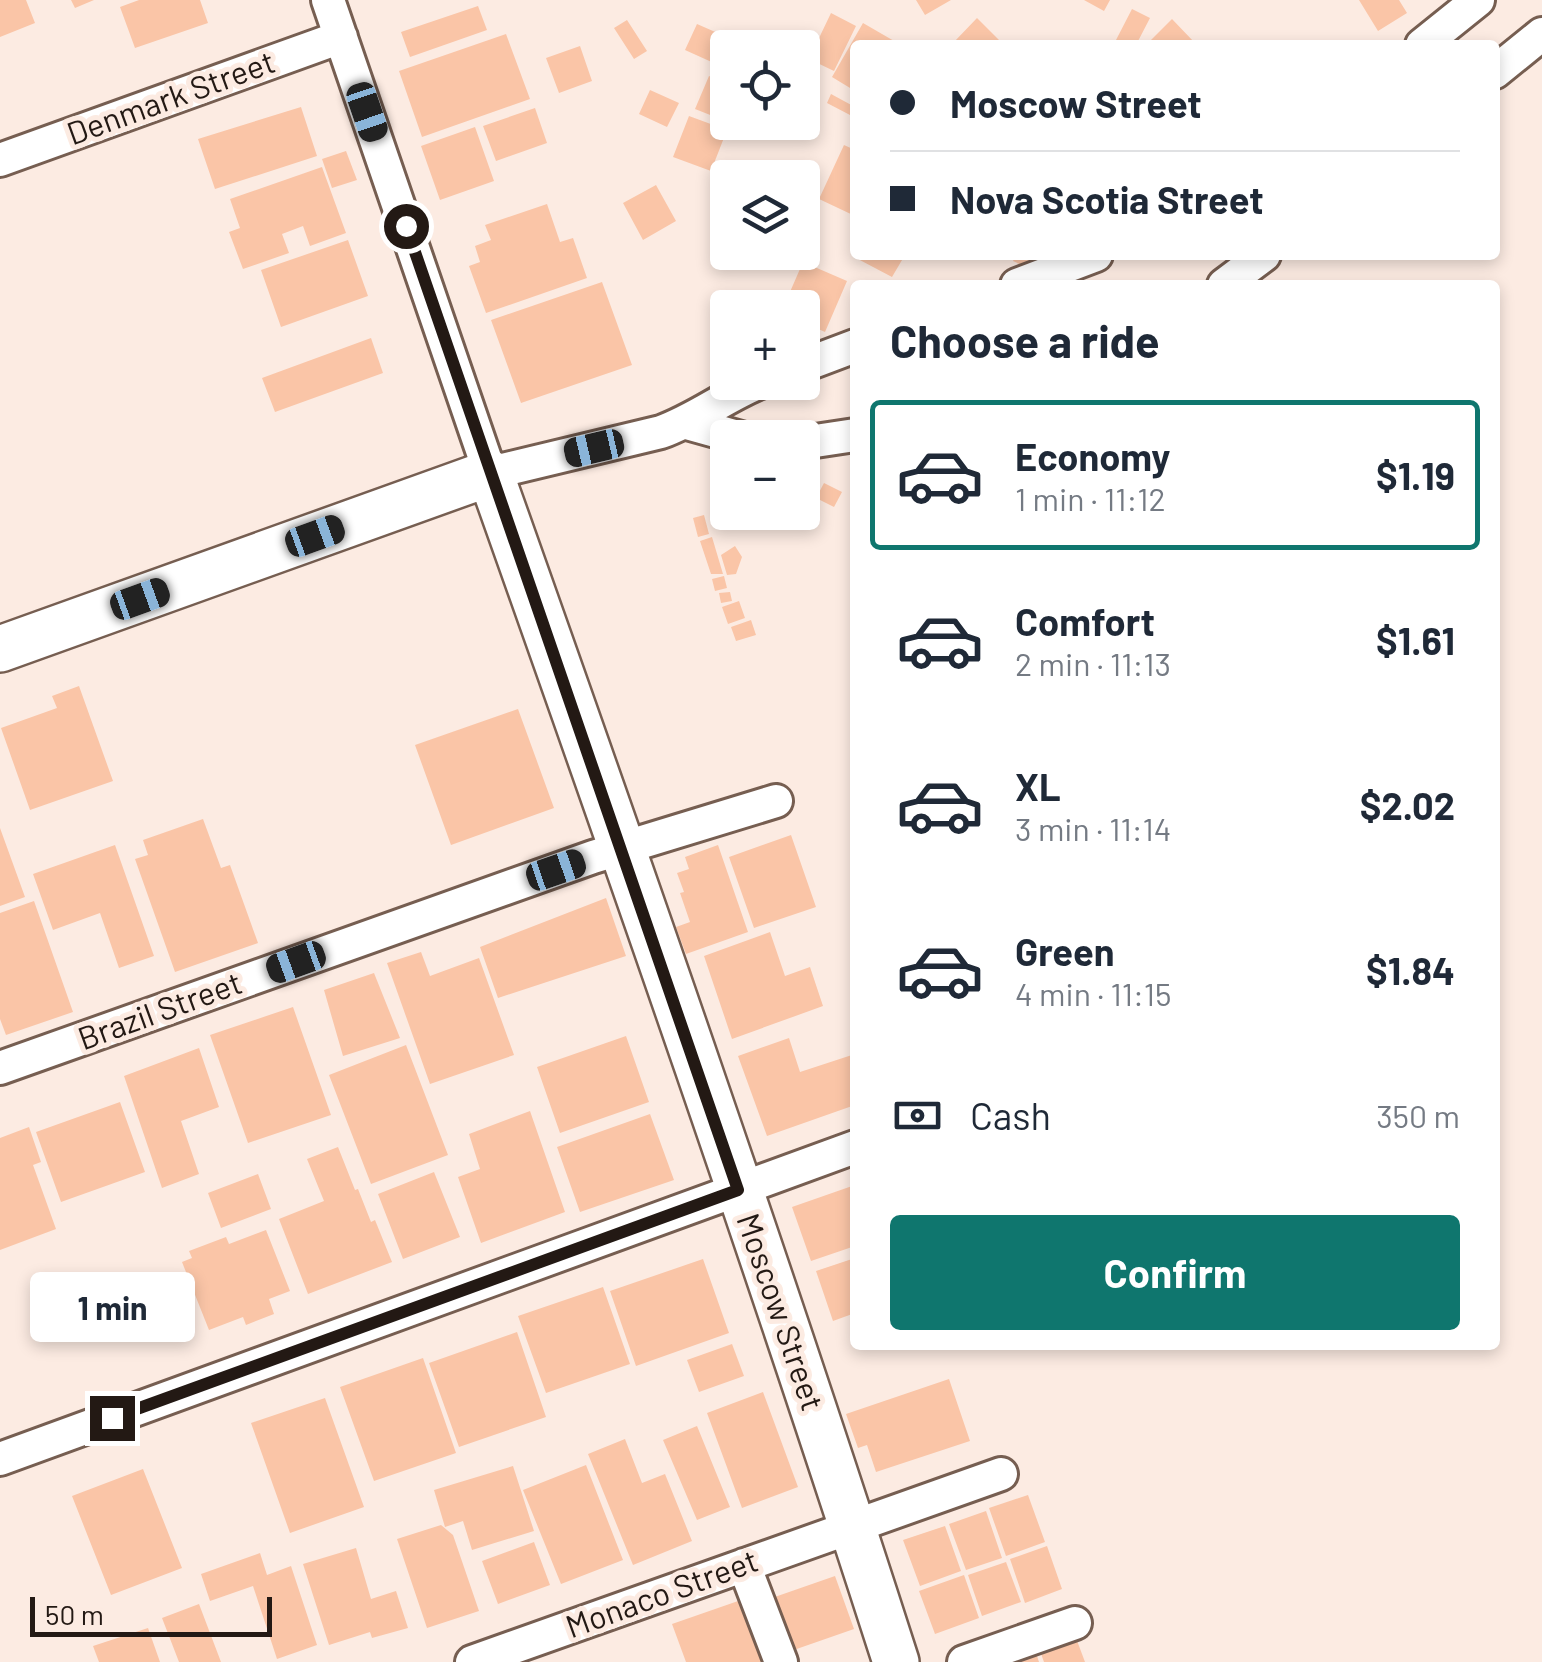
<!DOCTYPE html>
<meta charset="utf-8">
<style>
:root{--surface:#fff;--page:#f6f6f7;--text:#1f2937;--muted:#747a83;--line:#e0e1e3;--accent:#0f766e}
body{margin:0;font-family:Barlow,sans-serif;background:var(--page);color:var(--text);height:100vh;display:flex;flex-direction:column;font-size:38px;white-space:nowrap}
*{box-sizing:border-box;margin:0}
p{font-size:32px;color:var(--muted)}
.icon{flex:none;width:55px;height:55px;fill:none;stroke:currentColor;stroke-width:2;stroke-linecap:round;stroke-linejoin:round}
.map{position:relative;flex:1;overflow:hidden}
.drawer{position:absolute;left:850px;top:280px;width:650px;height:1070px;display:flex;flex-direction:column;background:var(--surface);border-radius:10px;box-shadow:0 5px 15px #0003}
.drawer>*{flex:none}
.guide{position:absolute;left:850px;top:40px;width:650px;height:220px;border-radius:10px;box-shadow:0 5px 15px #0003;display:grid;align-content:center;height:220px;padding:0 40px;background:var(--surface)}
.fabs{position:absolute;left:710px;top:30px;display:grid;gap:20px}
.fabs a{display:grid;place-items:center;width:110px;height:110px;border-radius:10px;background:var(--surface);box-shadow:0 5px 15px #0003;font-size:50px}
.scale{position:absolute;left:30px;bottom:25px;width:242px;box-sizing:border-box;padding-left:10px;border:5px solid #231914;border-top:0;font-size:28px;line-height:35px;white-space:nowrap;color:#231914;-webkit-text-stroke:8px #fcebe2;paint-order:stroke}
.end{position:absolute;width:45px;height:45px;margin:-22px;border:12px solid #231914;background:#fff;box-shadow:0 0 0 5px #fff}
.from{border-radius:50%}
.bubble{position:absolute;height:70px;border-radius:10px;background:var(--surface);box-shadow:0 5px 15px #0003;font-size:32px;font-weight:700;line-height:70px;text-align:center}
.car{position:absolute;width:30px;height:60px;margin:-30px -15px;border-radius:12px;box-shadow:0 0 8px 2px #0007;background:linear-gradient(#222 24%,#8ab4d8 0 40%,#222 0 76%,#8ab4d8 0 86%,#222 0)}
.guide b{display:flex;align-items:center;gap:35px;height:95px;font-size:38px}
.guide b+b{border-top:2px solid var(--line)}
.guide i{width:25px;height:25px;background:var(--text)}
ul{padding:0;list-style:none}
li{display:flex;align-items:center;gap:30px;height:150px;margin:0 20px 15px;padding:0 20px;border:5px solid transparent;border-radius:10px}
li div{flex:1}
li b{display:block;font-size:38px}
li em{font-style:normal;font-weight:700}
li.active{border-color:var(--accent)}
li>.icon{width:90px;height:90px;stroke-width:1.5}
h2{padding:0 40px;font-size:45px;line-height:120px}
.pay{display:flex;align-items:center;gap:25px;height:110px;padding:0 40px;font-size:38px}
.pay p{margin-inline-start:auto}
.primary-button{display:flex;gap:20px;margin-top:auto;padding:20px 40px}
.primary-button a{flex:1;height:115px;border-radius:10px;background:var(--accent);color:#fff;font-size:40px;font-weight:700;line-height:115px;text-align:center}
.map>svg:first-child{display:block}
.building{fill:#fac5a7}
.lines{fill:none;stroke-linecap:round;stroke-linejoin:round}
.street-casing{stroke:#765e51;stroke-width:38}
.secondary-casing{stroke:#765e51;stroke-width:50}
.street{stroke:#fff;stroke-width:32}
.secondary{stroke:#fff;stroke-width:45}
.route{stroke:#231914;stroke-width:12}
.labels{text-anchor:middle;stroke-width:10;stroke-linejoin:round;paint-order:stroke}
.street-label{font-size:32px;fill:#231914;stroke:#fcebe2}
</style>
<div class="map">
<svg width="1542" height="1662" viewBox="0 0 1542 1662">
<rect width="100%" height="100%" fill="#fcebe2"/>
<!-- building -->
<path class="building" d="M0,0H26L35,23L0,37Z
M71,0H94L75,8Z
M139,0H200L208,23L135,48L120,7Z
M916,0H951L925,15Z
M1084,0H1110L1104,11Z
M1359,0H1399L1407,13L1378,31Z
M478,6L487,30L410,57L401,32Z
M1132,9L1150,18L1136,45H1125L1116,40Z
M831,13L856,26L834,71L809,59Z
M977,18L1004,45H957L954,42Z
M1172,19L1194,42L1191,45H1155L1151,40Z
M627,20L647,51L634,59L614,28Z
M863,23L901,45H855V91L832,77Z
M697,24L729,38L716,64L685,50Z
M506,34L530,99L422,137L399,71Z
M580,46L592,81L559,93L546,58Z
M709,76L728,83V122L695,109Z
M650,90L679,103L667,127L639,114Z
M831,94L855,107L850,115L827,103Z
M301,107L317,156L215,189L198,139Z
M535,108L547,143L496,161L483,126Z
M689,116L727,130L711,171L673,157Z
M475,127L494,181L440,200L421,146Z
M844,145L855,150V216L819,199Z
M346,151L357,180L332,188L322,159Z
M322,167L346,233L310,246L303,226L282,234L289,253L243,269L229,232L240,228L230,199Z
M656,185L676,221L643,240L623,203Z
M547,204L560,242L573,238L587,278L486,313L469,266L480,262L475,246L491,240L485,225Z
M348,240L368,296L281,327L261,270Z
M857,255H905L892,277L856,258Z
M1016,255H1040L1032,270L1013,261Z
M803,262L847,281L825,332L802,322V308H783Z
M602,282L632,365L521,403L491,320Z
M371,338L383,373L275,412L262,378Z
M824,483L842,492L834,507L816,498Z
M704,515L709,534L698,537L693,518Z
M712,537L723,574H711L700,541Z
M735,546L742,557L736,574L727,575L721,555Z
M724,576L727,588L715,591L712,579Z
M730,592L732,601L721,603L719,593Z
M739,601L745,618L728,624L722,607Z
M751,620L756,635L736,641L731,627Z
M79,686L113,781L30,810L1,728L57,708L52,696Z
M518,709L554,808L451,845L415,745Z
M203,819L221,868L230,865L258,943L175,972L135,859L148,855L143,840Z
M0,828L25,897L0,906Z
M791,835L816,907L754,928L729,857Z
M115,845L154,956L119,968L100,913L53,930L33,874Z
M718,845L748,932L686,954L676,927L690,922L680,893L684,892L677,873L689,869L685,857Z
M606,898L626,956L498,998L480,947Z
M34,901L73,1012L6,1035L0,1019V913Z
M770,932L785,976L810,967L823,1006L732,1039L704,956Z
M421,952L430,976L479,958L514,1055L430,1084L387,963Z
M374,973L400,1038L343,1056L324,990Z
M293,1007L331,1115L248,1143L210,1035Z
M626,1036L649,1102L560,1133L537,1067Z
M789,1038L800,1072L855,1054V1105L767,1136L738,1056Z
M406,1045L448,1155L371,1184L329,1075Z
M199,1048L219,1107L181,1121L199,1174L162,1188L124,1076Z
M120,1102L145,1172L61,1202L36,1132Z
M530,1111L565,1212L481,1243L458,1177L480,1169L469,1134Z
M650,1114L674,1180L580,1212L557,1147Z
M29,1127L41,1162L33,1165L56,1229L0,1250V1138Z
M338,1147L355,1190L358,1189L371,1222L375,1220L392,1262L308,1294L279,1219L324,1201L307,1159Z
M434,1172L460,1237L403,1259L378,1194Z
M258,1174L271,1209L221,1228L208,1193Z
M855,1185V1246L811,1261L792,1207Z
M266,1230L290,1291L269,1299L274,1314L246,1325L243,1317L209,1330L182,1262L192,1258L189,1251L226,1237L229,1244Z
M855,1258V1313L833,1321L816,1271Z
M703,1259L729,1333L636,1366L610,1291Z
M603,1287L630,1364L546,1393L518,1316Z
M517,1332L546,1417L459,1447L429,1363Z
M732,1344L744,1376L699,1392L687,1360Z
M423,1358L456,1453L374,1481L340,1387Z
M949,1379L970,1441L876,1472L867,1445L858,1448L846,1414Z
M763,1392L798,1487L742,1508L707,1413Z
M325,1398L364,1507L290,1533L251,1423Z
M697,1426L730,1507L697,1520L663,1440Z
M625,1439L642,1483L665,1474L692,1541L633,1565L588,1454Z
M586,1465L623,1560L561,1584L523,1490Z
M513,1466L534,1531L472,1550L463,1521L445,1527L434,1490Z
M143,1469L182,1568L111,1595L72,1496Z
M1028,1495L1045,1542L1006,1556L989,1508Z
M986,1511L1002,1558L966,1570L949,1524Z
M441,1525L453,1535L479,1611L427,1628L397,1539Z
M945,1526L961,1571L920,1586L903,1540Z
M534,1542L550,1585L498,1604L482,1561Z
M1047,1546L1062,1589L1025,1603L1010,1559Z
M356,1548L371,1599L396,1591L408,1628L372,1638L370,1632L329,1645L303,1564Z
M260,1553L267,1575L291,1566L317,1645L277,1659L253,1586L210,1601L201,1574Z
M1006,1562L1021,1602L982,1616L968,1575Z
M964,1575L979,1618L935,1634L919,1591Z
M835,1576L854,1629L788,1652L769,1599Z
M741,1600L763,1662H686L672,1624Z
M199,1604L221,1662H179L162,1618Z
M148,1628L160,1662H99L93,1646Z
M1076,1638L1085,1662H1044L1040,1651Z
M1036,1653L1039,1662H1011Z"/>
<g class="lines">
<defs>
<path id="street" d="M328,0L490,473L661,432C697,419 725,396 760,382
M1422,45L1478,0
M1495,72L1542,34
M0,160L341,37
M1017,285L1096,255
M1224,285L1264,255
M802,366L855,346
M687,423L741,438
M802,443L855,435
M0,1068L593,857L776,801
M0,1459L855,1147
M744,1565L781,1662
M472,1662L1001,1474
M964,1662L1075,1623"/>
<path id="secondary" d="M0,649L490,473C630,868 768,1263 896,1662"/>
</defs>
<!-- street casing -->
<use href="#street" class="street-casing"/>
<!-- secondary casing -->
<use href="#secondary" class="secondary-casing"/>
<!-- street -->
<use href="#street" class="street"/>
<!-- secondary -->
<use href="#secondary" class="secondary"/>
</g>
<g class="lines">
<!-- route -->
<path class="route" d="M112,1418L738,1190L406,226"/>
</g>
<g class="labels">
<!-- street labels -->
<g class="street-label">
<text transform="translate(171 98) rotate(-20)" y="11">Denmark Street</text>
<text transform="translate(160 1011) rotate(-20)" y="11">Brazil Street</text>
<text transform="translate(780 1312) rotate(71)" y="11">Moscow Street</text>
<text transform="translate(662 1594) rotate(-20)" y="11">Monaco Street</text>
</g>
</g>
</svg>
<div class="fabs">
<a><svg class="icon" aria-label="locate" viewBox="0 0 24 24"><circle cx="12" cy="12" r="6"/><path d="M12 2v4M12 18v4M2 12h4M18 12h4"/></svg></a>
<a><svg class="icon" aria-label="layers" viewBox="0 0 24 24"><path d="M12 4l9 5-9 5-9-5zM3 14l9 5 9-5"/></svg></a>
<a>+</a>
<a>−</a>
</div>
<div class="scale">50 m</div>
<i class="end from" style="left:406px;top:226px"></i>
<i class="end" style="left:112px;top:1418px"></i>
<div class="bubble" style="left:30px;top:1272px;width:165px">1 min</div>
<i class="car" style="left:367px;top:112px;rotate:161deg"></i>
<i class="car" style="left:594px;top:448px;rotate:257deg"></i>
<i class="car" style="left:315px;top:536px;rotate:70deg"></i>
<i class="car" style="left:140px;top:599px;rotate:70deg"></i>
<i class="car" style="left:556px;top:870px;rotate:71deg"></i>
<i class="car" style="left:296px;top:962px;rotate:250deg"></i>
<div class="guide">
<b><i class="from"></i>Moscow Street</b>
<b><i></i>Nova Scotia Street</b>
</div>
<section class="drawer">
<h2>Choose a ride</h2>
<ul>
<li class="active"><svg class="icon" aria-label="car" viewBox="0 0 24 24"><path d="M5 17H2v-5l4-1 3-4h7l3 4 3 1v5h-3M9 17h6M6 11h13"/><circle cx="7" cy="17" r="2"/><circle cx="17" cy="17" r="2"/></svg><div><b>Economy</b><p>1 min · 11:12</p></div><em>$1.19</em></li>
<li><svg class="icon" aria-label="car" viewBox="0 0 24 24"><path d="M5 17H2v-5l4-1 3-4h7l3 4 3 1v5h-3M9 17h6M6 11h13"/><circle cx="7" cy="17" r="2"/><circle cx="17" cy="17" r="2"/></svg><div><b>Comfort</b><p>2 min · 11:13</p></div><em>$1.61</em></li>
<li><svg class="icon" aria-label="car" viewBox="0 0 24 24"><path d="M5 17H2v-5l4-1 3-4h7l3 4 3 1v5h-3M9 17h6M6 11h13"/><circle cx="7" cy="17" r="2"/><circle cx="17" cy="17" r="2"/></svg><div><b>XL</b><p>3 min · 11:14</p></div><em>$2.02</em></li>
<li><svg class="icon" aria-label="car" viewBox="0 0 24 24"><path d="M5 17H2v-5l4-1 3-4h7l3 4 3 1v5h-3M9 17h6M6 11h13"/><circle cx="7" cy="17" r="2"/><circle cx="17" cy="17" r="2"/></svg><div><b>Green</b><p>4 min · 11:15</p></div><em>$1.84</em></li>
</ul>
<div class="pay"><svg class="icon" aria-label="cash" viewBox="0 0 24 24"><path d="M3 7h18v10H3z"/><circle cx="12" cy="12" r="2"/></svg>Cash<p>350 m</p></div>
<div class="primary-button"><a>Confirm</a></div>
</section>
</div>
